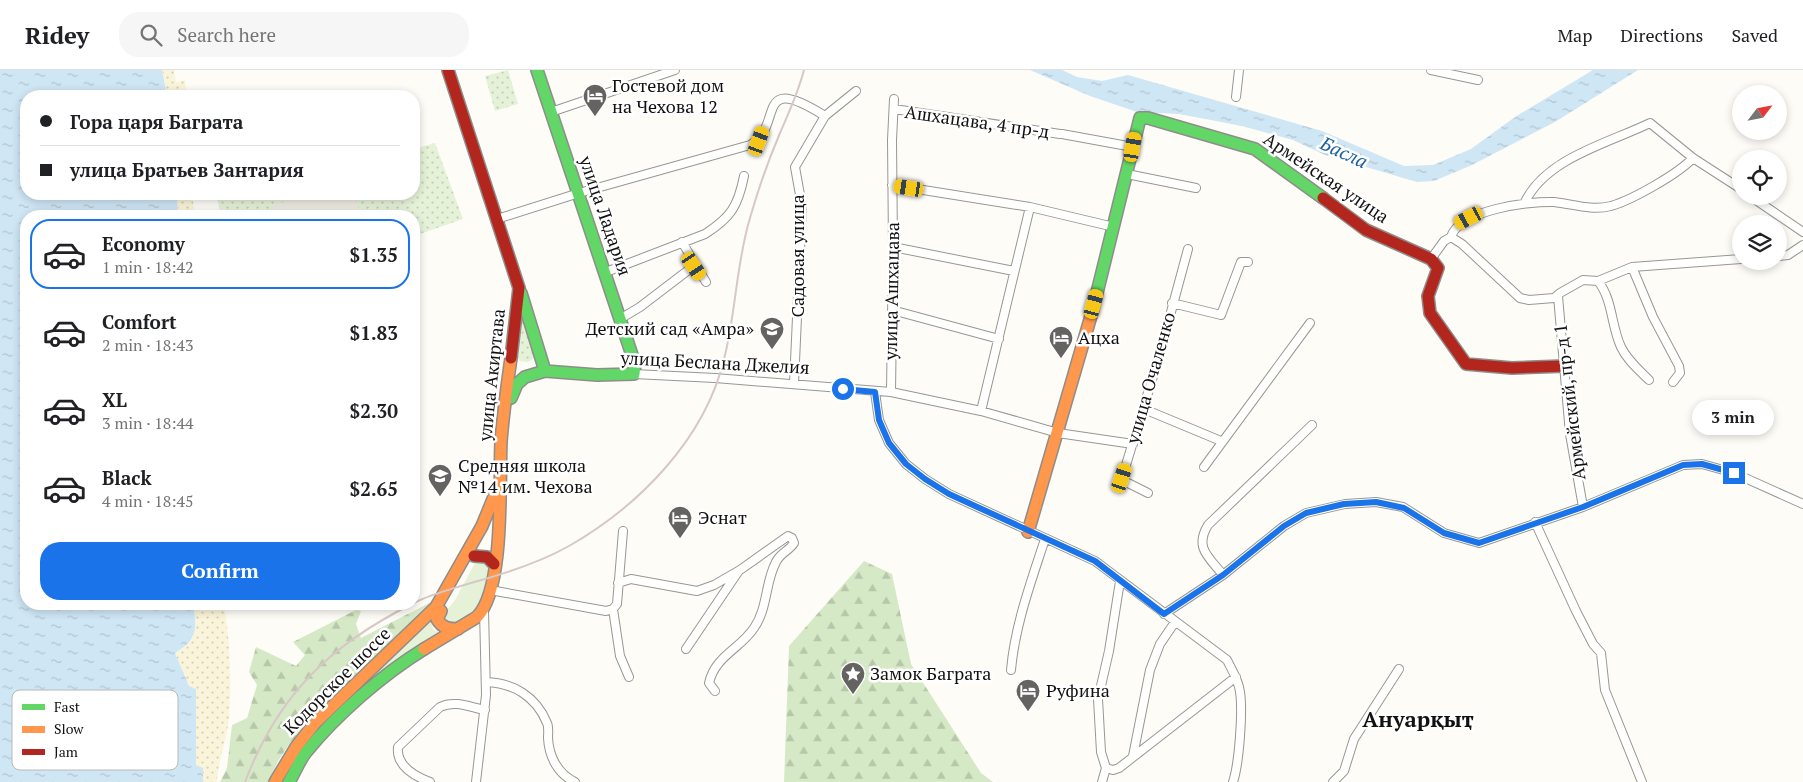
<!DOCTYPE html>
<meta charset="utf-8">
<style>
:root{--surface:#fff;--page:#f6f6f6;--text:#202124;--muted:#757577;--line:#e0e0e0;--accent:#1a73e8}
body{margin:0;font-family:"PT Serif",serif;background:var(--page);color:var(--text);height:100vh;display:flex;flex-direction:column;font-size:19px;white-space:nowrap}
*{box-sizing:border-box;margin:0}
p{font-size:16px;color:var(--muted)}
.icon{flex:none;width:28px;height:28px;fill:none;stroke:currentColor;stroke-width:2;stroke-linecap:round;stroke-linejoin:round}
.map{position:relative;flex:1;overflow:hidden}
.sheet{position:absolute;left:20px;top:140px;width:400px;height:400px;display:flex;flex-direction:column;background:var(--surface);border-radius:20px;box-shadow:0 2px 8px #0003}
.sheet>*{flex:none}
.top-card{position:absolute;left:20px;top:20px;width:400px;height:110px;border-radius:20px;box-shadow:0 2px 8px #0003;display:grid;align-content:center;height:110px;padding:0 20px;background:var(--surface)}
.needle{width:32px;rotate:58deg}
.tools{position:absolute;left:1732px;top:15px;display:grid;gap:10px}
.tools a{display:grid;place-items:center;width:55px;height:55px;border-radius:50%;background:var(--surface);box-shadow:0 2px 8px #0003;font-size:25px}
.end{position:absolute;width:22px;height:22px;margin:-11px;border:6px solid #1a73e8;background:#fff;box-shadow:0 0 0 2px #fff}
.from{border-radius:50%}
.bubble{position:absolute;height:35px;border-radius:18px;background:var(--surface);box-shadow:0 2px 8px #0003;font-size:16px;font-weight:700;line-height:35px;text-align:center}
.car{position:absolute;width:15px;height:30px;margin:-15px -8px;border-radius:6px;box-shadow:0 0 4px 1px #0007;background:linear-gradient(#f5c518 24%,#345 0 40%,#f5c518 0 76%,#345 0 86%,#f5c518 0)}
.top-card b{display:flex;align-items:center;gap:18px;height:48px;font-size:19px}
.top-card b+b{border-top:1px solid var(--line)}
.top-card i{width:12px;height:12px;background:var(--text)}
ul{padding:9px 0 0;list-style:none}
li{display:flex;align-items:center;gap:15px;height:70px;margin:0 10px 8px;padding:0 10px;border:2px solid transparent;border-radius:20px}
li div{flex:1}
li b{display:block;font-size:19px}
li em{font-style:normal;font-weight:700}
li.on{border-color:var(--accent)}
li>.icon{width:45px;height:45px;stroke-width:1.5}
.button{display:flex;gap:10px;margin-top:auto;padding:10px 20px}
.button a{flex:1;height:58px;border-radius:20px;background:var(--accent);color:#fff;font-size:20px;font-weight:700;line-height:58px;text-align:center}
header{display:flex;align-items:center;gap:30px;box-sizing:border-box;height:70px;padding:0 25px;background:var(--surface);border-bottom:1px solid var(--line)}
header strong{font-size:24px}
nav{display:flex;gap:28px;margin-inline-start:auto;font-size:18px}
.search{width:350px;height:45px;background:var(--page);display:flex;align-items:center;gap:12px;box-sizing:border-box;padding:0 18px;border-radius:20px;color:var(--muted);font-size:19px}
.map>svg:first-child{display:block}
.grass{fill:#e5f2d8}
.forest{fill:url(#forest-firs)}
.sand{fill:url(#sand-dots)}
.park{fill:url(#park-dots)}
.plaza{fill:#edebe2}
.water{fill:url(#water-ripples)}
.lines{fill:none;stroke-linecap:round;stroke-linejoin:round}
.street-casing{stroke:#979795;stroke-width:10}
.fast-casing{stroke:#8e8d8b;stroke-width:14}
.slow-casing{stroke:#8e8d8b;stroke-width:14}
.jam-casing{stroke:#8e8d8b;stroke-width:14}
.street{stroke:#fffffe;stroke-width:8}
.fast{stroke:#63d668;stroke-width:11}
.slow{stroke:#ff974d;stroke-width:11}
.jam{stroke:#b3261e;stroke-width:11}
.rail{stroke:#d8c7c7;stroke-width:2}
.route{stroke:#1a73e8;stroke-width:6}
.labels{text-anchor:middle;stroke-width:5;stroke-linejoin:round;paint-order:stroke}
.poi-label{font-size:18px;fill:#111;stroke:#fff;text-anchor:start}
.street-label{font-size:18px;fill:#111;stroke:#fff}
.water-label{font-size:19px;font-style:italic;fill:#1d609f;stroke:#fff}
.district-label{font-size:22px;font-weight:bold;fill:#111;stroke:#fff}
.key{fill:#fff;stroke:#b8b8b8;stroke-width:1}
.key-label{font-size:14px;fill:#111}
</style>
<header>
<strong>Ridey</strong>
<div class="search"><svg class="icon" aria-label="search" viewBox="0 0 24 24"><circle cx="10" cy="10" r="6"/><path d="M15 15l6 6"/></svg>Search here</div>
<nav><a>Map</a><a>Directions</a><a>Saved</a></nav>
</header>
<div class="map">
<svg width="1803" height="712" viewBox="0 0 1803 712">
<defs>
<pattern id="forest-firs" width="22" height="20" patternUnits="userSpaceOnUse" patternTransform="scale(1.25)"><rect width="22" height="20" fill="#d6e9c6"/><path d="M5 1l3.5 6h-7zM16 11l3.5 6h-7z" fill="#b7c7a9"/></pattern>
<pattern id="sand-dots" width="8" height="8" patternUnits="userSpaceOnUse" patternTransform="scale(1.25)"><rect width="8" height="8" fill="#faf5da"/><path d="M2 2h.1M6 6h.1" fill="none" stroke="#d5d1ba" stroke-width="1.8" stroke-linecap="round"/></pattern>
<pattern id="park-dots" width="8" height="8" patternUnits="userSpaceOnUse" patternTransform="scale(1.25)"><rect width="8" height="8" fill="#e5f2d8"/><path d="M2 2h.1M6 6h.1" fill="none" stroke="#c3ceb8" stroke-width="1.8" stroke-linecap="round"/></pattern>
<pattern id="water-ripples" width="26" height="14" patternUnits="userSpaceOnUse" patternTransform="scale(1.25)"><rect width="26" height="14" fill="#cfe6f5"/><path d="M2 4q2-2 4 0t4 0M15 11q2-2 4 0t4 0" fill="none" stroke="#b1c4d1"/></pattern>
</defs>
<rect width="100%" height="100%" fill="#fdfcf7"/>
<!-- grass -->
<path class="grass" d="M482,489L491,496C480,537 485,537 447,557L443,545L455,530L475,493Z
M431,552L433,559L442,564L362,624L356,619Z"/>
<!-- forest -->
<path class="forest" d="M864,491L892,504L911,594L981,703L993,712H784L789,576Z
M435,530L290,673L278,691L269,712H220L227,698L232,655L247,648L257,615L249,602L256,577L296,596L305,585L293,572L356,540L361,541L356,554L361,568Z"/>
<!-- sand -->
<path class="sand" d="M162,0H174L176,12L185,10L187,26H167Z
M177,124H192L195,146H178Z
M193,534H224C230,571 232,610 229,648C227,670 218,690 217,712H203V698L196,696V619L189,616L175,583C198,572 197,556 193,534Z"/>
<!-- park -->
<path class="park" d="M508,0L518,34L495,41L485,6Z
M435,73L463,149L414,166V146H221L216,124H414V79Z
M522,237L536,287L528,292L520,291L518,287Z"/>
<!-- plaza -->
<path class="plaza" d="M313,124H354L361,146H275L272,135Z"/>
<!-- water -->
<path class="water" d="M0,0H162L167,26H26V124H177L178,146H26V534H193C197,558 198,570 175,583L189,616L196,619V695L203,698V712H0Z
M1030,0H1062L1077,7L1102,11L1128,5L1322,61L1404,96L1433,95L1471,79L1515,47L1593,0H1638L1555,52L1472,95L1434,111L1417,112L1325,85L1293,70L1242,56L1179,44L1137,42L1090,26Z"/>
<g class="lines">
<defs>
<path id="street" d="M1431,0L1478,10
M1236,27L1239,0
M894,39L1060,64
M551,42L675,0
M1062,64L1133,77
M1127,104L1196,118
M892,115L1030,137L1114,157
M1750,126L1803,162
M1525,132C1546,88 1609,73 1650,53L1693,88L1741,119
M497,149L579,123L750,75C785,57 752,0 825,46
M1451,167L1462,174L1520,228L1529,230L1554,228L1560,223L1583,210L1598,211L1632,197L1741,189
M682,172L706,212
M893,177L1014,201
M1779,186L1788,185L1803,175
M1431,189L1444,171L1451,167C1459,140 1529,131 1554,132C1573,134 1591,141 1611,136C1632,130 1678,104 1693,88
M1632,197L1653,247L1679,296L1680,303L1673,312
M606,202L705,164C730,148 738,137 744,106
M1598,211C1613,230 1611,256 1621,277C1627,290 1639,300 1649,310
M1558,226L1570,364L1583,437
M1172,233L1221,245L1241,192H1248
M892,240L999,269
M620,249L640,237L695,195
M634,304L715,308L891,322L981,341L1058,363L1133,374
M794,314L802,136L795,97L825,46L856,21
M875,322L879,350L889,373L906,394L925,409L949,424L1095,491L1227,590C1232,600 1239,611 1240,622C1243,642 1239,694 1233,712
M891,322L893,177L892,70L894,29
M1144,339L1221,371
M981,341L1030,137
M1204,397L1310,253
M1148,423L1124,411L1122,408L1158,290L1188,179
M1535,452L1576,541L1593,574L1601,583L1605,620L1642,712
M1223,505C1209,487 1194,478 1208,455L1312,355
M618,513L631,509L697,521L714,515L740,500L788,466L792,468L794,473C789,481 780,483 776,492C765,512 768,538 754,558C740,579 715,586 709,613L715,621
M490,520L606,541L613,539L617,534L623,461
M613,539L620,586L629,607
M1164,544L1223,505L1284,456L1306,443L1345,434L1376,432L1403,437L1444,463L1479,473L1583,437L1683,395L1702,394L1734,403L1803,434
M686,579L738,502
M1011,600C1015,555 1031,512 1045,469
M486,612C513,613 536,626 547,653C549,657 548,663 548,668C549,687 558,704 575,712
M1133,686L1150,600L1160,574L1175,552
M1106,698L1101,682L1098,629L1109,581L1120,511
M1106,698L1113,700L1119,698L1236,607
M430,712C414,706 396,696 398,677L440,637C455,630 469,637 485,640
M476,712L486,625L484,540
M1102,712L1106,698
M1333,712L1344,701L1354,669L1399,599"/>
<path id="fast" d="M521,223L545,301
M1093,239L1140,48H1148L1255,79L1323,128
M511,328L517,314L525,307L545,301L597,305L634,304L635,294L537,0
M289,712C295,702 299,691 306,682C337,644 382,605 424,579"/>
<path id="slow" d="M1028,462L1093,239
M441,541L437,549C442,558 449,559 458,559
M424,579L477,547C505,519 499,412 501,372C503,344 507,316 511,288
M275,712L296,677L315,653L436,537L482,456L498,417"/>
<path id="jam" d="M448,0L519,218L511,288
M1323,128L1366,160L1431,189L1438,198L1428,226L1430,243L1466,294L1512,298L1565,296
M474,486L487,487L494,494"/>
</defs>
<!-- street casing -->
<use href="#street" class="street-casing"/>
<!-- fast casing -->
<use href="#fast" class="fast-casing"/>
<!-- slow casing -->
<use href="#slow" class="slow-casing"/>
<!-- jam casing -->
<use href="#jam" class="jam-casing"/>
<!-- street -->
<use href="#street" class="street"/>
<!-- fast -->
<use href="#fast" class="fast"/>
<!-- slow -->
<use href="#slow" class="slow"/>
<!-- jam -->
<use href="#jam" class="jam"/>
<!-- rail -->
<path class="rail" d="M414,533C431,524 452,519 471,513C504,504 539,493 569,476C639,436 705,369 724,289C736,243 736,194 750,148C758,120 768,91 780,63C789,42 798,23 804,0
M245,712C278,625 330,575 412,534"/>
</g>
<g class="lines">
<!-- route -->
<path class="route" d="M843,319L875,322L879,350L889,373L906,394L925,409L949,424L1095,491L1164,544L1223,505L1284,456L1306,443L1344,434L1376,432L1404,438L1444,463L1479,473L1583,437L1683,395L1702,394L1734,403"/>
</g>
<!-- icons -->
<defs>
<symbol id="hotel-pin" viewBox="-11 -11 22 30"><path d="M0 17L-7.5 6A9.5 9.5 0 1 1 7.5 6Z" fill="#646362" stroke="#fff"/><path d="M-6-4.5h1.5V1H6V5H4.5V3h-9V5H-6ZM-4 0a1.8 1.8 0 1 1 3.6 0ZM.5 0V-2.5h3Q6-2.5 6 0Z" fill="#fff"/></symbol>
<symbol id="school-pin" viewBox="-11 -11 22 30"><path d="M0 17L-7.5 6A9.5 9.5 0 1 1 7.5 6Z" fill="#646362" stroke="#fff"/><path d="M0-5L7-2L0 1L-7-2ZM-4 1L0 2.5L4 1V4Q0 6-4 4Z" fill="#fff"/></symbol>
<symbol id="sight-pin" viewBox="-11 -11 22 30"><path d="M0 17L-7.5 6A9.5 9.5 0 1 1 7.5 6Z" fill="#646362" stroke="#fff"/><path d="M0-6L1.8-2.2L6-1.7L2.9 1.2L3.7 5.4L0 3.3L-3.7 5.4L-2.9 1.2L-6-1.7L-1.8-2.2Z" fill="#fff"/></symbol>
</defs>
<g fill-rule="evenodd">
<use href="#hotel-pin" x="581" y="12" width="28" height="38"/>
<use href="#school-pin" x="758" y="245" width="28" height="38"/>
<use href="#hotel-pin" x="1047" y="254" width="28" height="38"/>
<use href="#school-pin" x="426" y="392" width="28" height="38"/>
<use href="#hotel-pin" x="666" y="434" width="28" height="38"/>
<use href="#sight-pin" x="839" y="590" width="28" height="38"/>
<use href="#hotel-pin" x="1014" y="607" width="28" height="38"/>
</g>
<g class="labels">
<!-- poi labels -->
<g class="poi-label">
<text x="612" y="22">Гостевой дом<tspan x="612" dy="21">на Чехова 12</tspan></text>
<text x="754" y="265" text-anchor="end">Детский сад «Амра»</text>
<text x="1078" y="274">Ацха</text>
<text x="458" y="402">Средняя школа<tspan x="458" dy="21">№14 им. Чехова</tspan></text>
<text x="698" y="454">Эснат</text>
<text x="870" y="610">Замок Баграта</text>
<text x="1046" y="627">Руфина</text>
</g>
<!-- street labels -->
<g class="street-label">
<text transform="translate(977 52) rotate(8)" y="6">Ашхацава, 4 пр-д</text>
<text transform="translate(1326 108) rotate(34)" y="6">Армейская улица</text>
<text transform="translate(605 146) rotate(71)" y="6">улица Ладария</text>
<text transform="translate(798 186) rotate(-90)" y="6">Садовая улица</text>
<text transform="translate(892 221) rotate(-89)" y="6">улица Ашхацава</text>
<text transform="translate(715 293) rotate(3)" y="6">улица Беслана Джелия</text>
<text transform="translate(492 305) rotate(-84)" y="6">улица Акиртава</text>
<text transform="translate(1151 308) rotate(-74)" y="6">улица Очаленко</text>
<text transform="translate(1570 332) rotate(-97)" y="6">Армейский, пр-д 1</text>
<text transform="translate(337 611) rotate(-45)" y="6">Кодорское шоссе</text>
</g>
<!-- water labels -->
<g class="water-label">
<text transform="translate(1344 82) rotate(25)" y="7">Басла</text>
</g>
<!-- district labels -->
<g class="district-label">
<text x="1418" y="657">Ануарқыҭ</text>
</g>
</g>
<!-- legend -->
<rect x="12" y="620" width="166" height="80" rx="8" class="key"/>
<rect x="22" y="634" width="23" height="6" fill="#63d668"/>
<rect x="22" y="656" width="23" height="7" fill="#ff974d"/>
<rect x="22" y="679" width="23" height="6" fill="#b3261e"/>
<g class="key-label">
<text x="54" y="642">Fast</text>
<text x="54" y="664">Slow</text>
<text x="54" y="687">Jam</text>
</g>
</svg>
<div class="tools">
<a><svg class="needle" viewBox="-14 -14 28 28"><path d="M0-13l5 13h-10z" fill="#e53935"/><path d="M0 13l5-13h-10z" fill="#757577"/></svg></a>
<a><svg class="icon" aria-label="locate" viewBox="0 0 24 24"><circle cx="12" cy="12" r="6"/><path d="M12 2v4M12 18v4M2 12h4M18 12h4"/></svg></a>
<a><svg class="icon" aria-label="layers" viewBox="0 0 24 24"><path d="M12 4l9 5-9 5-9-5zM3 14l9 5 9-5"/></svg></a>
</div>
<i class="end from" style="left:843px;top:319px"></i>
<i class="end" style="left:1734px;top:403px"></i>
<div class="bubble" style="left:1692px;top:330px;width:82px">3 min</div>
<i class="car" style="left:759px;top:71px;rotate:20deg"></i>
<i class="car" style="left:1133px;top:77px;rotate:10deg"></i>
<i class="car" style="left:909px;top:118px;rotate:279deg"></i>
<i class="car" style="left:1469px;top:148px;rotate:242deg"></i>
<i class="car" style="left:694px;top:196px;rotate:146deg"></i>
<i class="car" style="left:1094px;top:234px;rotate:15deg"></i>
<i class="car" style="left:1122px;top:408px;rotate:18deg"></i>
<div class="top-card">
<b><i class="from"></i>Гора царя Баграта</b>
<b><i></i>улица Братьев Зантария</b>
</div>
<section class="sheet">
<ul>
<li class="on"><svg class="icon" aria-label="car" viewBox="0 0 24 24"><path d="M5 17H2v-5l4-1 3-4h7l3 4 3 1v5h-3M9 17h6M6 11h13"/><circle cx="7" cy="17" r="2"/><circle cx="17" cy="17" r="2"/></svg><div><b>Economy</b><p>1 min · 18:42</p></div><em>$1.35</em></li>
<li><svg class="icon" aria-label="car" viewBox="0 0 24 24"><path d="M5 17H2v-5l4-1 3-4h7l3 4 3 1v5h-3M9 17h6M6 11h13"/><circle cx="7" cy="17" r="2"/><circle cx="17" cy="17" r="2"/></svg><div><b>Comfort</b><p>2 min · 18:43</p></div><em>$1.83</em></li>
<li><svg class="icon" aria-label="car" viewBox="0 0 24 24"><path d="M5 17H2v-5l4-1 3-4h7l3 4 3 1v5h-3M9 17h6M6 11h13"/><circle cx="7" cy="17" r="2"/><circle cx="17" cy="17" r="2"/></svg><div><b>XL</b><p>3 min · 18:44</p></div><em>$2.30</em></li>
<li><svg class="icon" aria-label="car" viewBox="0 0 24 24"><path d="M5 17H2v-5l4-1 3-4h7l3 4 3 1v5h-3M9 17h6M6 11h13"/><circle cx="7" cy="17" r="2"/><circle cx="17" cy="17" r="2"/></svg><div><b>Black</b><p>4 min · 18:45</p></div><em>$2.65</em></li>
</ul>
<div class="button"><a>Confirm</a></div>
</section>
</div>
